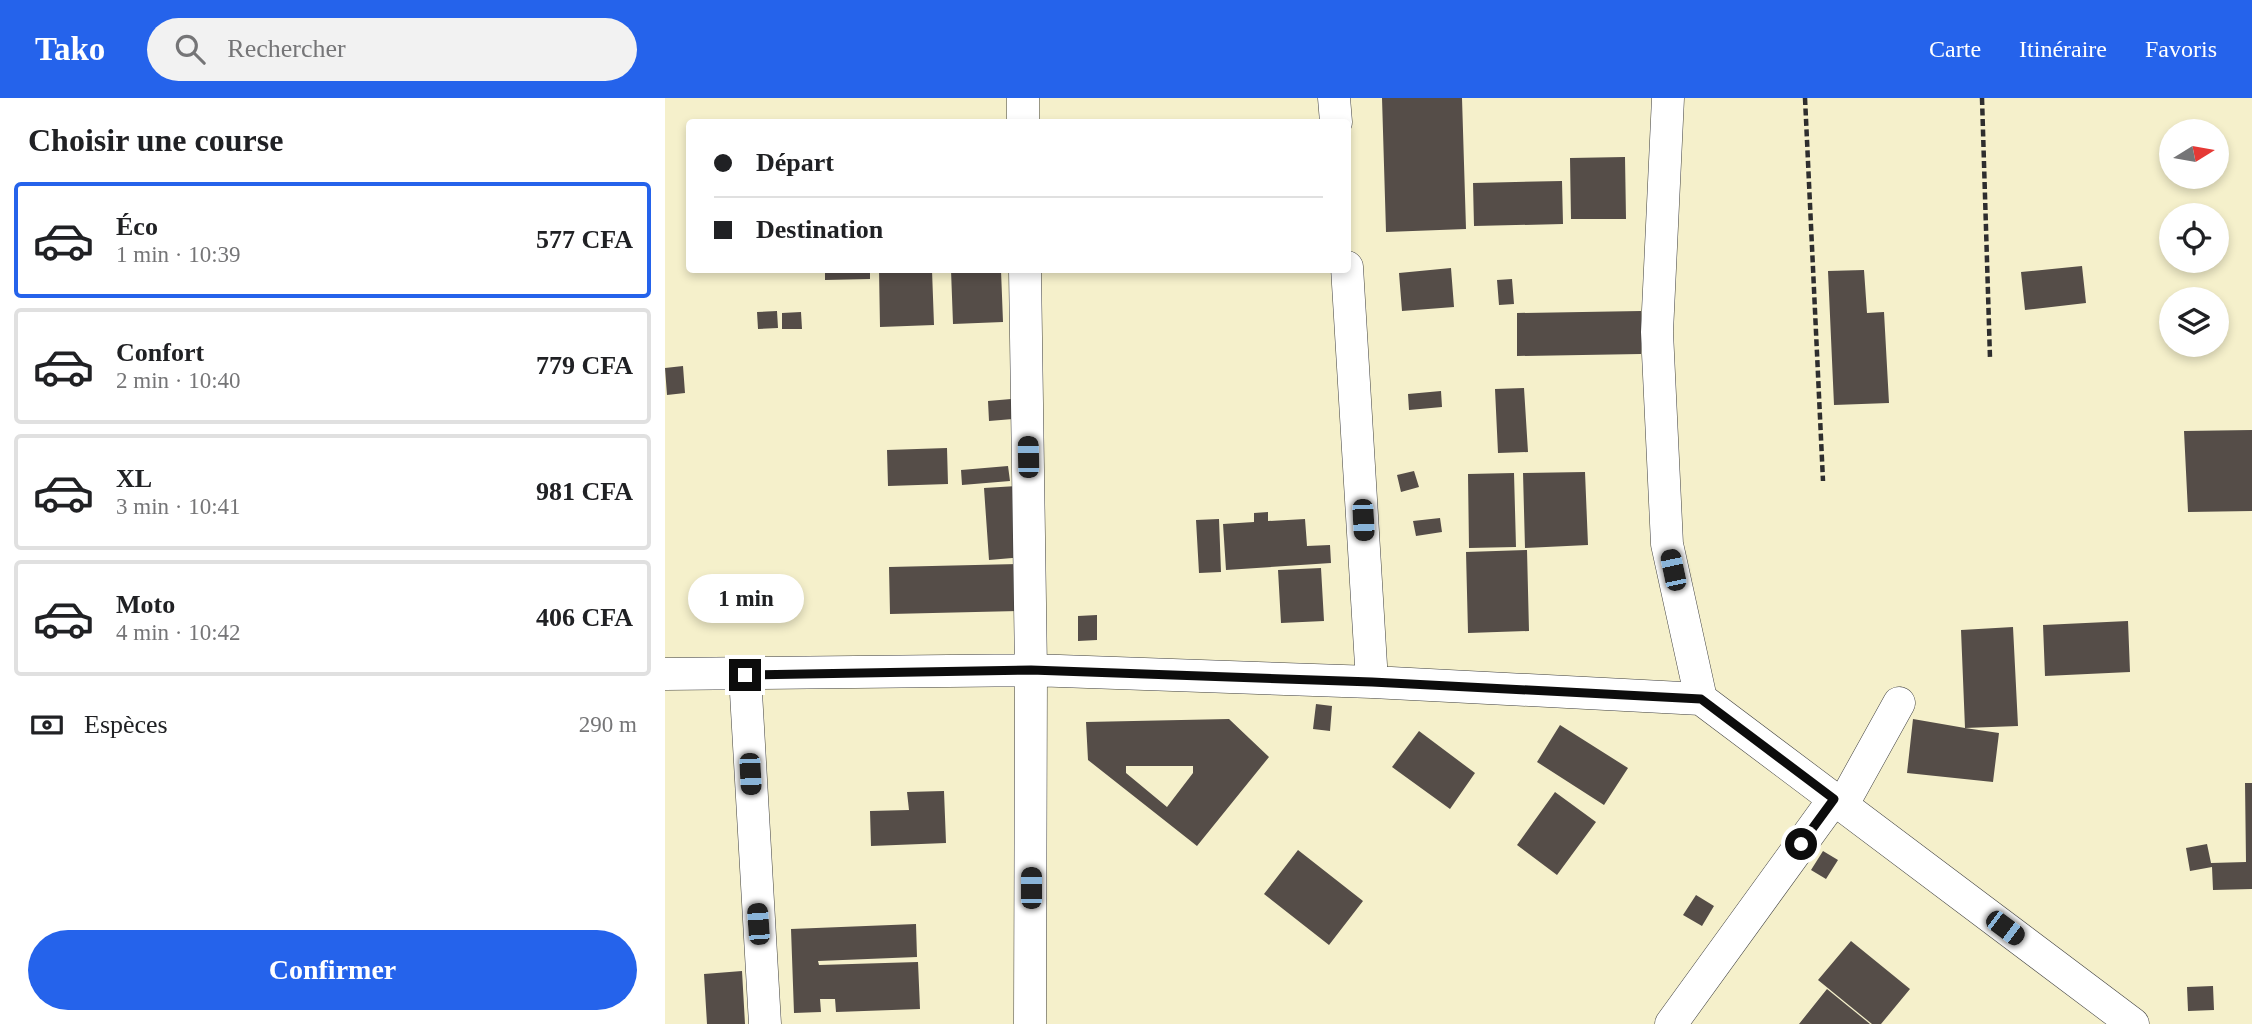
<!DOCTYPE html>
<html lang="fr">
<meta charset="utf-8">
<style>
:root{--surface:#fff;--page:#f2f2f2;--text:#202124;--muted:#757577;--line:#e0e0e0;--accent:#2563eb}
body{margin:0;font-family:"Times New Roman",serif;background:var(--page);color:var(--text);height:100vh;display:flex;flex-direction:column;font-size:26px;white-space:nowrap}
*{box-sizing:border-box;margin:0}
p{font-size:23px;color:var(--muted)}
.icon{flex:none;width:38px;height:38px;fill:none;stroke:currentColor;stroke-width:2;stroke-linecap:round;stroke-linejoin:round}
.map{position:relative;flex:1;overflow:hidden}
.drawer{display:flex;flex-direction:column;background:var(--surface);width:665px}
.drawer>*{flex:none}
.top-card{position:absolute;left:21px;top:21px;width:665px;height:154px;border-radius:7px;box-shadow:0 4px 10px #0003;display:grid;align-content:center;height:154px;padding:0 28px;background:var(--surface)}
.needle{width:46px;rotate:79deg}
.controls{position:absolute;left:1494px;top:21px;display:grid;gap:14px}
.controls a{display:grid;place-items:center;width:70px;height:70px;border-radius:50%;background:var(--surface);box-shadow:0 4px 10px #0003;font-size:35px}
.end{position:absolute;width:32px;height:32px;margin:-16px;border:9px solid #0c0c0c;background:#fff;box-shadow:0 0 0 4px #fff}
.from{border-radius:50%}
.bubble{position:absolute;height:49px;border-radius:24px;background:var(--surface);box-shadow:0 4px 10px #0003;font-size:23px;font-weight:600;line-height:49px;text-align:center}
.car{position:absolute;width:21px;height:42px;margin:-21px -10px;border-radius:9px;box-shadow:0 0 5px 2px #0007;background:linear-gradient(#222 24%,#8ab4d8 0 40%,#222 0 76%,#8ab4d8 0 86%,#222 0)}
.top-card b{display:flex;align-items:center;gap:24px;height:66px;font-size:26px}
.top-card b+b{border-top:2px solid var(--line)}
.top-card i{width:18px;height:18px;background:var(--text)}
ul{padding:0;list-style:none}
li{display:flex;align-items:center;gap:21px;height:116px;margin:0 14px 10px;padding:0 14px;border:4px solid var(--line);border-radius:7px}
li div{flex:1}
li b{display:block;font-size:26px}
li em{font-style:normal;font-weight:600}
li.selected{border-color:var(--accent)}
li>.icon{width:63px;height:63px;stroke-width:1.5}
h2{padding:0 28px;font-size:32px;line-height:84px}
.pay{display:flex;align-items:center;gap:18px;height:77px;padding:0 28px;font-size:26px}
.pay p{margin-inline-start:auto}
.cta{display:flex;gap:14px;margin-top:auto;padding:14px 28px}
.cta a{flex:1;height:80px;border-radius:42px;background:var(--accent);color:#fff;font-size:28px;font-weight:600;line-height:80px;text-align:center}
header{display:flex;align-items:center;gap:42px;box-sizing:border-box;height:98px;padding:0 35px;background:var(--accent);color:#fff}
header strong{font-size:33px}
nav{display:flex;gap:38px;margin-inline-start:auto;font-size:24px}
.search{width:490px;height:63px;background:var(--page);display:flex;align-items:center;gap:18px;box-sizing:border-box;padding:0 24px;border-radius:38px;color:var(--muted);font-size:26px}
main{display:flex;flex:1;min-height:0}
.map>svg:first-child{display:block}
.farmland{fill:#f5f0cb;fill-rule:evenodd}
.building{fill:#554d48;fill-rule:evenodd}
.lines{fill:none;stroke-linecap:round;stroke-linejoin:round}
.minor-casing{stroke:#3f3f3f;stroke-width:33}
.path{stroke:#2e2e2e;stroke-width:4.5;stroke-dasharray:7 3.5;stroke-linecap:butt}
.minor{stroke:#fff;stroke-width:32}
.route{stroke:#0c0c0c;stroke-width:9}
</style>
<header>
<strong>Tako</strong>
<div class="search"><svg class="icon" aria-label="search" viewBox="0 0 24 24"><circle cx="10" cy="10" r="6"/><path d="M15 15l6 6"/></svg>Rechercher</div>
<nav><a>Carte</a><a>Itinéraire</a><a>Favoris</a></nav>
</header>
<main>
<section class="drawer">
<h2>Choisir une course</h2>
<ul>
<li class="selected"><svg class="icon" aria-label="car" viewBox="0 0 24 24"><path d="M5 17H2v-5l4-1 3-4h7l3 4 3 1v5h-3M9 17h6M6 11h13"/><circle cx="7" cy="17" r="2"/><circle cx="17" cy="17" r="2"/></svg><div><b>Éco</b><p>1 min · 10:39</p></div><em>577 CFA</em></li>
<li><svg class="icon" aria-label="car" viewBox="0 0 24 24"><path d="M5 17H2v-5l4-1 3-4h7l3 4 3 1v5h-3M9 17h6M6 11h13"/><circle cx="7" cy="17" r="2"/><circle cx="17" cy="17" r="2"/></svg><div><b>Confort</b><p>2 min · 10:40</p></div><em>779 CFA</em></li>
<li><svg class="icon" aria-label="car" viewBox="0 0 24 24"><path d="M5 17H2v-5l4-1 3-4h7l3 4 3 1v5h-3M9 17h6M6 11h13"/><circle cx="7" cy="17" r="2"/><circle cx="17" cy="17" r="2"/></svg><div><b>XL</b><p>3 min · 10:41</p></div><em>981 CFA</em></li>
<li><svg class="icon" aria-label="car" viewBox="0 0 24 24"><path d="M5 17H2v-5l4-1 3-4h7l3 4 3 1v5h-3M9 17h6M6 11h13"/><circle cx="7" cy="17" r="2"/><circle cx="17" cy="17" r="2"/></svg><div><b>Moto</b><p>4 min · 10:42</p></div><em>406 CFA</em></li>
</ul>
<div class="pay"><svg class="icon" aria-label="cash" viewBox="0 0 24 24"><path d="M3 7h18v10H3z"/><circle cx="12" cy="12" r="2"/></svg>Espèces<p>290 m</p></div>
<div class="cta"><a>Confirmer</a></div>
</section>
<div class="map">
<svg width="1587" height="926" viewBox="0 0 1587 926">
<rect width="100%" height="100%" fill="#fffaeb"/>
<!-- farmland -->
<path class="farmland" d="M0,0H1587V926H0ZM24,24H682V172H24ZM1507,33H1552V79H1507ZM1507,117H1552V163H1507ZM1507,201H1552V247H1507Z"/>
<!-- building -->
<path class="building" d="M717,0H797L801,131L721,134Z
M960,59L961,121H906L905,60Z
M897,83L898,126L809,128L808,85Z
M1417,168L1421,205L1360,212L1356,174Z
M786,170L789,209L737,213L734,175Z
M160,172H205V181L160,182Z
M214,172H267L269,227L215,229Z
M286,172H336L338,224L288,226Z
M1199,172L1202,215L1219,214L1224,305L1169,307L1163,173Z
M847,181L849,206L834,207L832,182Z
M112,213L113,230L93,231L92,214Z
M976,213V256L852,258V215Z
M136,214L137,231H117V215Z
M18,268L20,295L2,297L0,270Z
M859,290L863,354L833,355L830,291Z
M776,293L777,309L744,312L743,296Z
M346,301L348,321L324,323L323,303Z
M1587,332V413L1523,414L1519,333Z
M282,350L283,386L223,388L222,352Z
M343,368L345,383L297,387L296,372Z
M749,373L754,389L736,394L732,377Z
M920,374L923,447L860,450L858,375Z
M849,375L851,449L804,450L803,376Z
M352,388L358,459L324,462L319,390Z
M603,414V423L640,421L642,448L665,447L666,465L561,472L558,426L589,424V415Z
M775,420L777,434L751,438L748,423Z
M554,421L556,474L534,475L531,422Z
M862,452L864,533L803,535L801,454Z
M356,466L357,513L225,516L224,469Z
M656,470L659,523L616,525L613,472Z
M432,517V542L413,543V518Z
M1463,523L1465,574L1380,578L1378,527Z
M1348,529L1353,628L1300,630L1334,635L1328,684L1242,675L1248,621L1300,630L1296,532Z
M651,606L667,608L665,633L648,631Z
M564,621L604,659L532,748L423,662L421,624ZM461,668H528V675L502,709L461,675Z
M895,627L963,670L939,707L872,664Z
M754,633L810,675L785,711L727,669Z
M1580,685H1587V791L1548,792L1547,769L1525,773L1521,750L1542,746L1546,765L1581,764Z
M279,693L281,745L206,748L205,713L244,712L242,694Z
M890,694L931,724L892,777L852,747Z
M633,752L698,803L664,847L599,796Z
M1158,753L1173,762L1161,781L1146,772Z
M1031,797L1049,808L1037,828L1018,817Z
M251,826L252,859L153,863L154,867L253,864L255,911L171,914L170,901H155L156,914L129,915L126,831Z
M1186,843L1245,891L1216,926H1207L1153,882Z
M77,873L80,926H42L39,876Z
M1548,888L1549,912L1523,913L1522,889Z
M1162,891L1205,926H1134Z"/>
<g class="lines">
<defs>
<path id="minor" d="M358,0V24
M669,0L671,24
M1003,0L992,234L1002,446L1036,601
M682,169L707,584
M360,172L366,572L365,926
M0,576L366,572L707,584L1036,601L1468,926
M80,577L100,926
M1006,926L1169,701L1178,706L1234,605"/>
</defs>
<!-- minor casing -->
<use href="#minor" class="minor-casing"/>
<!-- path -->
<path class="path" d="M1140,0L1158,383
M1317,0L1325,260"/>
<!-- minor -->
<use href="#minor" class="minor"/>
</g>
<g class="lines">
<!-- route -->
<path class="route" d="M80,577L366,572L707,584L1036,601L1169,701L1136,746"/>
</g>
</svg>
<div class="controls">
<a><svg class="needle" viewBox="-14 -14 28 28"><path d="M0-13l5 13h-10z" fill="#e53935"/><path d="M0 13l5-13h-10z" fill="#757577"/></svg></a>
<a><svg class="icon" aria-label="locate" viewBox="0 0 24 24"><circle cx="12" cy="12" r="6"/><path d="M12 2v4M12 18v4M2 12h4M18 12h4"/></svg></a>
<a><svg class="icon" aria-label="layers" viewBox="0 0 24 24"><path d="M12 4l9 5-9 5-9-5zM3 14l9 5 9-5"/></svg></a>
</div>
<i class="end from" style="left:1136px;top:746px"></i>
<i class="end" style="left:80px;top:577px"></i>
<div class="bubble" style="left:23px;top:476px;width:116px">1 min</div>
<i class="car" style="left:363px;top:359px;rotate:359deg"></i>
<i class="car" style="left:698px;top:422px;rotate:177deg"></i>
<i class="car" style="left:1008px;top:472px;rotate:348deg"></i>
<i class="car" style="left:85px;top:676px;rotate:177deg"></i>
<i class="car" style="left:366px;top:790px;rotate:0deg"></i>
<i class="car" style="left:93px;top:826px;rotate:356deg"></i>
<i class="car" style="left:1340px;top:830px;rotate:127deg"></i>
<div class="top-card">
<b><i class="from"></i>Départ</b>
<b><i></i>Destination</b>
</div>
</div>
</main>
